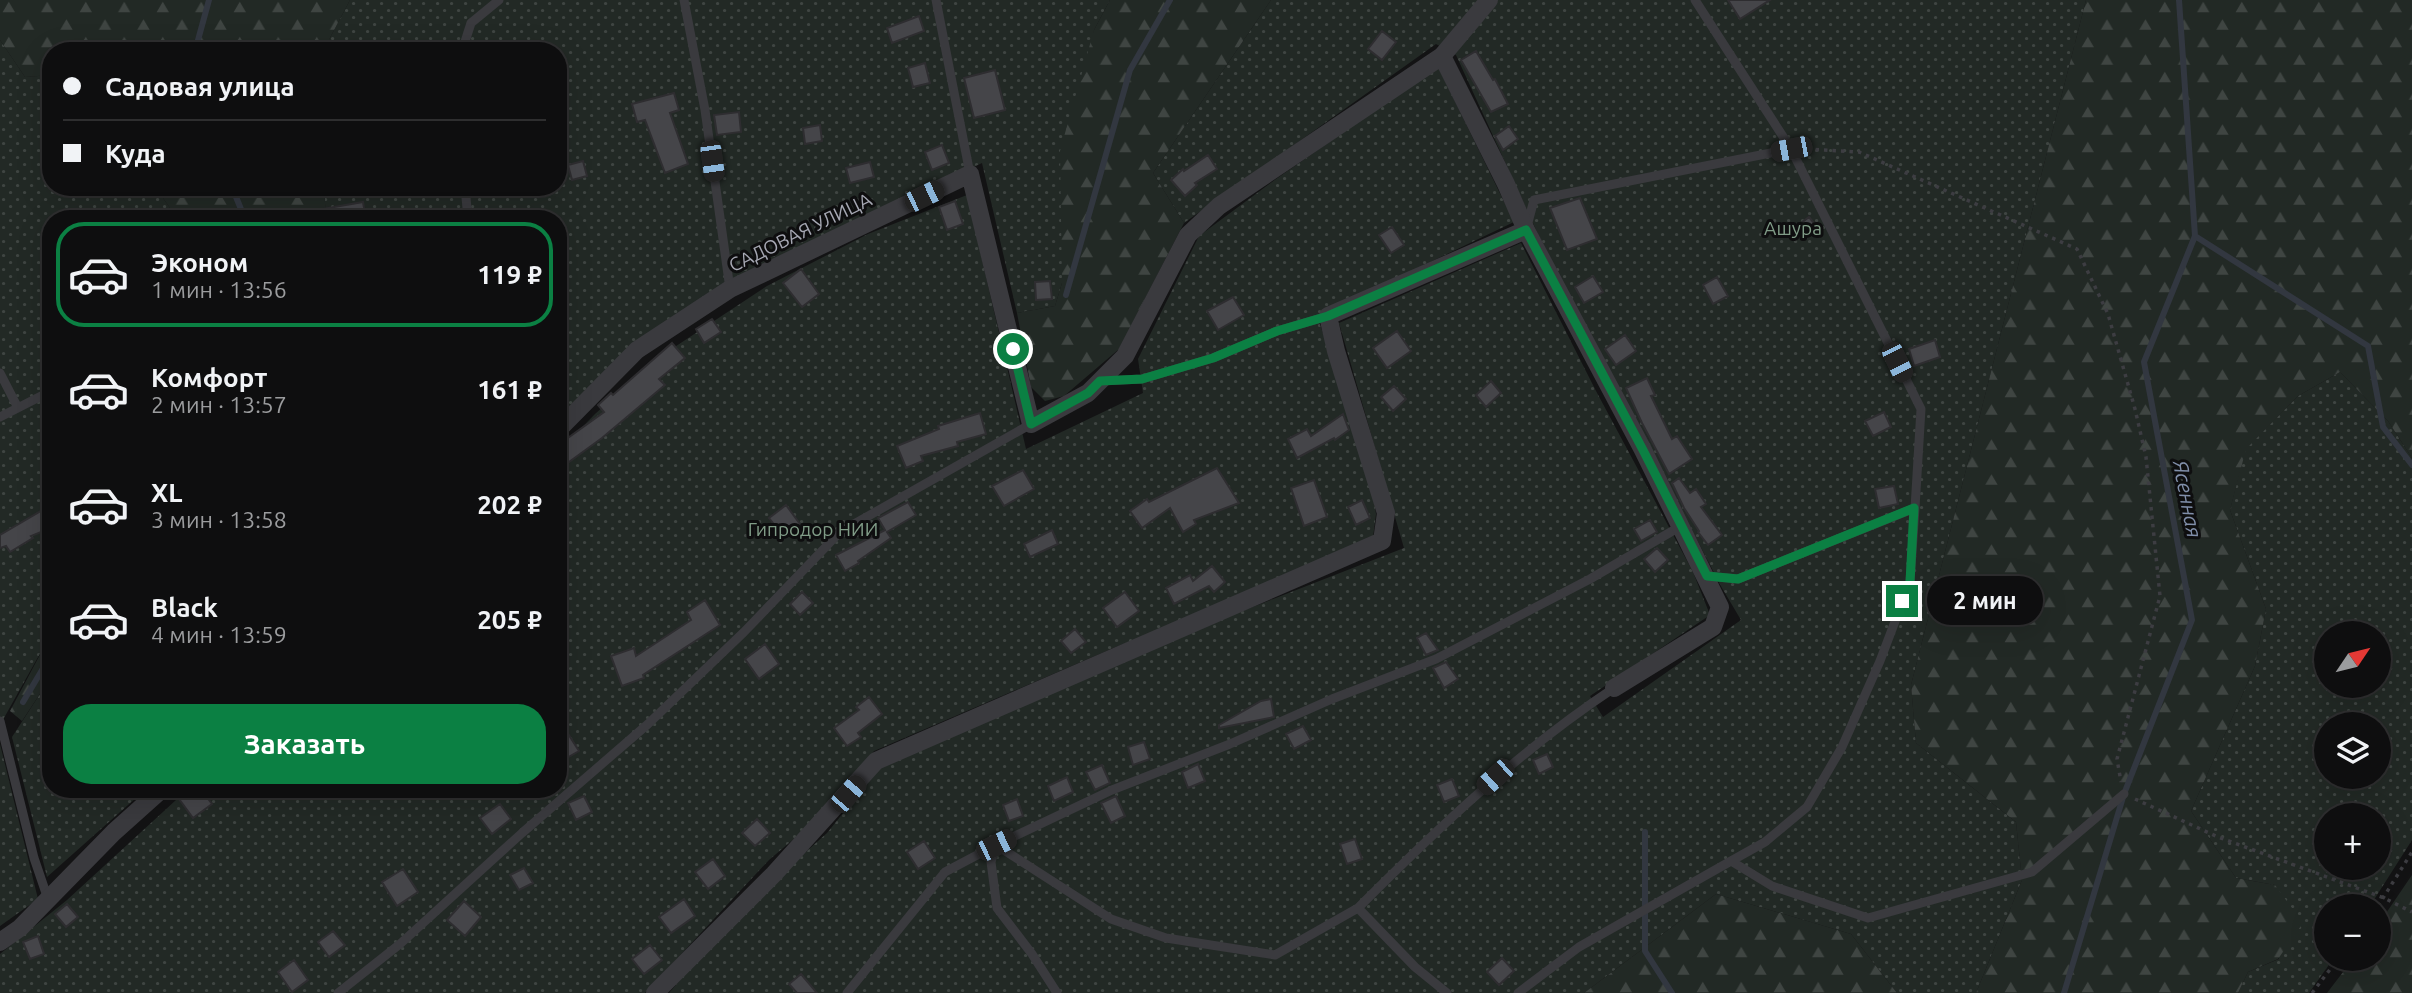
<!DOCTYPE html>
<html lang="ru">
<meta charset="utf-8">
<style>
:root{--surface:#0e0e0f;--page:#171718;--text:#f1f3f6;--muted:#9b9c9e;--line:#2e2e2f;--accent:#0b8043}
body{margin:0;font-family:Ubuntu,sans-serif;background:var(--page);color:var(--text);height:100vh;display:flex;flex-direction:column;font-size:26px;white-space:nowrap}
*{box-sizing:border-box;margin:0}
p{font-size:23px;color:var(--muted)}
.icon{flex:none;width:38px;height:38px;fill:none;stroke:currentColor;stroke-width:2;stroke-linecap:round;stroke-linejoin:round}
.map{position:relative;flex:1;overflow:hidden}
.panel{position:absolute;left:42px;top:210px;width:525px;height:588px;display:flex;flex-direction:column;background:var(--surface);border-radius:28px;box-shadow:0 7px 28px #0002,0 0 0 2px var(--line)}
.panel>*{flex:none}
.guide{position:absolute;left:42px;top:42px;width:525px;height:154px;border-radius:28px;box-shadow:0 7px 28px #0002,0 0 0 2px var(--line);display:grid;align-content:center;height:154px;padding:0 21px;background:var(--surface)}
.needle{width:46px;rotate:55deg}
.controls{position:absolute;left:2314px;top:621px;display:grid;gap:14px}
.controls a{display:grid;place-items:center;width:77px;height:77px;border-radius:50%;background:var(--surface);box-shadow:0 7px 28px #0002,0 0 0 2px var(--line);font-size:35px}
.end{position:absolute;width:32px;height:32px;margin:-16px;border:9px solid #0b8043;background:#fff;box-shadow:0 0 0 4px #fff}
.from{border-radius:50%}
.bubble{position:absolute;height:49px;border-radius:24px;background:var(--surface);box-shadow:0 7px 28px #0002,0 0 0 2px var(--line);font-size:23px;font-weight:700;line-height:49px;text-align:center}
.car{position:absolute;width:21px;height:42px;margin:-21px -10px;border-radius:9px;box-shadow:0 0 5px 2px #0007;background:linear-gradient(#222 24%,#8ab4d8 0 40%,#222 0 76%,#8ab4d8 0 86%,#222 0)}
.guide b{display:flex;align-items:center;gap:24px;height:66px;font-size:26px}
.guide b+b{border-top:2px solid var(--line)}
.guide i{width:18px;height:18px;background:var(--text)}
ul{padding:12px 0 0;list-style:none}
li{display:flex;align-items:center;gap:21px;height:105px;margin:0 14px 10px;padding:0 7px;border:4px solid transparent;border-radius:28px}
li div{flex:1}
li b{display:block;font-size:26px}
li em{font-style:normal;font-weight:700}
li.selected{border-color:var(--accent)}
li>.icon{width:63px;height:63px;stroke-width:1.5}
.primary-button{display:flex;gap:14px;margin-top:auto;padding:14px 21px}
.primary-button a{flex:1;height:80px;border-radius:28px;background:var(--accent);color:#fff;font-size:28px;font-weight:700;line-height:80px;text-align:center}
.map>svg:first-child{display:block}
.grass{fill:url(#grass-dots);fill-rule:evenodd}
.forest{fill:url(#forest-firs)}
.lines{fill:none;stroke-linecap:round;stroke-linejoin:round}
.stream{stroke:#323740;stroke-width:6}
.building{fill:#454549;stroke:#2e2d30;stroke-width:2}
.path{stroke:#3d3d42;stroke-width:3.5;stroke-dasharray:3.5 5;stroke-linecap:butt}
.service{stroke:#3a3a3e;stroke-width:9}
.minor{stroke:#3a3a3e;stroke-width:18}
.route{stroke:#0b8043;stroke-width:9}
.labels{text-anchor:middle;stroke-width:6;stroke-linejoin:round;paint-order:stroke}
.park-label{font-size:19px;fill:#809c87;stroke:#0e0e0f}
.street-label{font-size:19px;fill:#a6a8b3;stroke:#0e0e0f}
.water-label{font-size:21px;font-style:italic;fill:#818faa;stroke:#0e0e0f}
</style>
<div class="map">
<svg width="2412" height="993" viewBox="0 0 2412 993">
<defs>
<pattern id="grass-dots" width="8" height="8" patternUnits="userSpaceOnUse" patternTransform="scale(1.75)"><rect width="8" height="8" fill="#222925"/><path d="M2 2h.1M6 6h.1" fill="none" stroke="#3f4542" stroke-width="1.8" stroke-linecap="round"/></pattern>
<pattern id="forest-firs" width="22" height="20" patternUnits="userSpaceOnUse" patternTransform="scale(1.75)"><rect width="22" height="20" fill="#222925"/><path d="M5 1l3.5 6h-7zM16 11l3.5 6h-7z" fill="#3f4542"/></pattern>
</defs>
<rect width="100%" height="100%" fill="#131314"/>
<!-- grass -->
<path class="grass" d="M350,0H1110L1094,30L1062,283L1055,306L1017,313L982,163L747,274L558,420V219H326L324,187H558V51H323Z
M1271,0H2086L1911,685L1916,743L2016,822L2022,880L1976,993H1897L1851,934L1716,894L1584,993H669L742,909L827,833L881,766L1127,656L1404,548L1339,323L1521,243L1596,391L1693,572L1710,615L1590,696L1603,717L1741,620L1722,588L1538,234L1456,55L1436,44L1184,223L1153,173Z
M0,40L25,77L51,75V187H155L178,219H51V634L0,725Z
M1438,67L1514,222L1317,316L1367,460L1376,514L1373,537L1180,622L1118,646L874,751L809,826L769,860L645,993H0V954L67,900L188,789H558V452L595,414L658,358L767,286L868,234L967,195L1026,449L1143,393L1138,359L1199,236L1276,179Z
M2340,372L2388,421L2412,458V840L2370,906H2326V959H2333L2309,993H2238L2248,972L2279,959L2275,885L2236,878L2191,811L2255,666L2266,609L2230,510L2245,449L2298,396ZM2326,634H2378V686H2326ZM2326,724H2378V777H2326ZM2326,816H2378V868H2326Z
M51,677V789H146L47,877L12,737Z
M0,744L38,899L0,926Z"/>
<!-- forest -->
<path class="forest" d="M0,0H350L323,51H51V75L25,77L0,40Z
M1110,0H1271L1153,173L1184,223L1119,349L1064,396L1045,401L1031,387L1017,313L1055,306L1062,283L1060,151L1094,30Z
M2086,0H2412V458L2388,421L2340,372L2298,396L2246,449L2230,510L2266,609L2255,666L2191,811L2236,878L2275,885L2303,923L2278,959L2248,972L2238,993H1976L2022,880L2016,822L1916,743L1911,685Z
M155,187H324L326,219H178Z
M51,634V677L22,721L10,711Z
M2412,875V993H2327L2353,959H2378V925Z
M1716,894L1851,934L1897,993H1584Z"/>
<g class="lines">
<!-- stream -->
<path class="stream" d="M195,51L209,0
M232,187L245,219
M2195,236L2368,346L2383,427L2412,465
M1066,295L1130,70L1170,0
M23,702L51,655
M1645,832V951L1672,993
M2064,993L2124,794L2192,620L2144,362L2195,236L2179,0"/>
</g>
<!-- building -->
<path class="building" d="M1728,0H1770L1740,19Z
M919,16L924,31L892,43L887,28Z
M1382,31L1396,42L1382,60L1368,49Z
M1476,51L1493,80L1495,79L1508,104L1491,112L1461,60Z
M925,63L930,83L913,87L908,68Z
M995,70L1005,110L974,118L964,78Z
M674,93L679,110L670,113L688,164L665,173L645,120L637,122L632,104Z
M739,112L741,132L717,135L714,115Z
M820,125L822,141L805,144L803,128Z
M1509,126L1518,139L1503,150L1495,136Z
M942,145L949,163L932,170L925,152Z
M1208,155L1217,169L1195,183L1197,185L1185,196L1171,180L1183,169L1184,171Z
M583,161L587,176L572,180L568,165Z
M870,162L874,177L850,183L846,168Z
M1580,198L1597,239L1567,250L1550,208Z
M955,201L963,224L947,230L939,207Z
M363,202L366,219H318L317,210Z
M1809,217L1818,228L1806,238L1796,227Z
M1392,227L1404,245L1391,253L1379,235Z
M801,269L819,294L802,307L783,283Z
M1593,276L1603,292L1584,303L1575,287Z
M1717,277L1728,296L1713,304L1703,285Z
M1050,281L1052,299L1036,300L1035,282Z
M1233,297L1244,315L1218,330L1207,311Z
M712,319L721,332L704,343L696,329Z
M1397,331L1411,351L1387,368L1373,348Z
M1625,335L1636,351L1616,365L1605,349Z
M1935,340L1940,357L1914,366L1909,349Z
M672,343L685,358L659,379L665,385L602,438L558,470V445L604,412L598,405L611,393L613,395Z
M1647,378L1655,395L1651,396L1672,439L1677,436L1692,459L1669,474L1642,423L1626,388Z
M1491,381L1501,393L1486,407L1476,395Z
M1394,386L1406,399L1393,411L1381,397Z
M1884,412L1891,427L1873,436L1865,421Z
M980,413L986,434L957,442L958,446L921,456L923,461L906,468L897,446L939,429L938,426Z
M1343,414L1349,430L1335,440L1334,438L1297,458L1288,439L1307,429L1311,436Z
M1217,468L1239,503L1194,520L1196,524L1183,532L1170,508L1142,528L1130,511L1147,499L1149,502Z
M1023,470L1034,489L1004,506L992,486Z
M1679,478L1690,493L1696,489L1706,504L1701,507L1722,535L1708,545L1698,532L1699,531L1684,508L1672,483Z
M1314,480L1327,517L1304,526L1291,488Z
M1894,486L1898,504L1879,508L1875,489Z
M1362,500L1370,518L1356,525L1348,507Z
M908,502L916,515L887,532L891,538L858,561L859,563L845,571L836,555L885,530L878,518Z
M51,505V528L31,536L33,538L10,552L6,546L0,548V535Z
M786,505L800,524L783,536L769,518Z
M1650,520L1657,532L1641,541L1634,529Z
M1052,530L1058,544L1030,557L1024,544Z
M1657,548L1668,560L1655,572L1644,559Z
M1212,566L1225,582L1214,592L1209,586L1174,604L1166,588L1190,575L1193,581Z
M802,592L813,603L800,615L790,604Z
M1125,592L1139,611L1117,627L1103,608Z
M705,600L720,625L643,675L644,678L622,686L611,656L634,648L636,656L691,620L687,612Z
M1075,629L1086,642L1071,653L1061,641Z
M1426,633L1438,650L1426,655L1417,638Z
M765,644L779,664L759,679L745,659Z
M1446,662L1458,679L1444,688L1433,668Z
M869,697L882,714L858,733L861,737L847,746L834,728L859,710L856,707Z
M1271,699L1274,717L1219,728V725L1261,701Z
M558,718L579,751L558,763Z
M1303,726L1311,740L1294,749L1286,734Z
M1144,742L1150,759L1133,765L1128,747Z
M1547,754L1553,767L1539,774L1533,760Z
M1198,764L1205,781L1188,788L1182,772Z
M1102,765L1110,783L1095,790L1086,772Z
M1067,777L1073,792L1054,801L1048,786Z
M1452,779L1459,796L1444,802L1437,785Z
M192,789H201L212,804L193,818L179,799Z
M584,796L592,812L576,820L568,803Z
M1116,796L1125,816L1111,823L1101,803Z
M1017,799L1023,816L1009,821L1003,805Z
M500,804L511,819L492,834L480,818Z
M757,819L770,833L755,846L742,833Z
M1355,839L1362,859L1347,864L1340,844Z
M924,841L935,858L918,869L907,852Z
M713,859L725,876L708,889L695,872Z
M524,868L533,883L519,890L510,875Z
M403,869L418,892L397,906L382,882Z
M684,899L695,916L671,933L659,917Z
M464,901L481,917L465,936L447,920Z
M67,904L78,917L66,927L55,914Z
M333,931L345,945L329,957L318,942Z
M38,936L44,954L30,959L23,942Z
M650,945L662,960L644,974L632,959Z
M1502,958L1514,971L1499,985L1487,972Z
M294,960L308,980L292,992L278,972Z
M801,974L817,993H797L789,984Z"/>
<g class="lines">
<!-- path -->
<path class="path" d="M1807,149L1859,152L2077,249L2108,314L2135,409L2146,457L2160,596L2117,759L2121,782
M2135,799L2218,837L2384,898L2412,912
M2378,906L2412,852
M2312,993L2338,959"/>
<!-- service -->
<path class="service" d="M684,0L705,110L730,289
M936,0L970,174
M1695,0L1791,149L1921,409L1915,508L1738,579L1707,576
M462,51L471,23L499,0
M465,187L468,219
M1527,226L1534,200L1791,149
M0,373L17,406
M1102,381L1142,379L1213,358L1277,331L1328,316
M0,417L51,391
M0,721L34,858L48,899
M1731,861L1765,842L1807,807L1842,747L1880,661L1910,582L1915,508
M1358,908C1438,828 1519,751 1614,688
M338,993L400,944L522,833L648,724L744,632L840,532L1031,424
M847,993L945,872L996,845L1111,919L1166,938L1275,955L1358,908L1415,967L1447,993
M1057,993L1032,954L997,908L991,862L996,845L1112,790L1230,744L1332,699L1436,659L1590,579L1681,526
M1518,993L1579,947L1731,861L1772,886L1868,918L2032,872L2124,794"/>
<!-- minor -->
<path class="minor" d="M1442,56L1506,184L1526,230L1643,450L1720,607L1713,627L1614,688
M558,430L637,350L730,289L970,174L1031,424L1088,393L1125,356L1188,235L1219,206L1442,56L1489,0
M0,942L20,928L114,832L162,789
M655,993L774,874L876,761L1382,541L1386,513L1336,351L1328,316L1526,230"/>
</g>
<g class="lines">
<!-- route -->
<path class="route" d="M1013,349L1031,424L1088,393L1100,381L1142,379L1213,358L1277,331L1328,316L1526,230L1643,450L1707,576L1738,579L1914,508L1910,582L1902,601"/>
</g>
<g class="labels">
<!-- park labels -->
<g class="park-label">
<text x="1793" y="235">Ашура</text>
<text x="813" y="536">Гипродор НИИ</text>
</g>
<!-- street labels -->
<g class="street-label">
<text transform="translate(800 232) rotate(-26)" y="7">САДОВАЯ УЛИЦА</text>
</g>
<!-- water labels -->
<g class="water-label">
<text transform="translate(2187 499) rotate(79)" y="7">Ясенная</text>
</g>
</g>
</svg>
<div class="controls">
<a><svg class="needle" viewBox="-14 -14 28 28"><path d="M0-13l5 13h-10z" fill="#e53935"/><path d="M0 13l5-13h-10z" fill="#9b9c9e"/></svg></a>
<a><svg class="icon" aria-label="layers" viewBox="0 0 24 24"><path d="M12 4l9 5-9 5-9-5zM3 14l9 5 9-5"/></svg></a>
<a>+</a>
<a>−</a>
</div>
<i class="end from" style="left:1013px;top:349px"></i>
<i class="end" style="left:1902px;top:601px"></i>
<div class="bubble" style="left:1927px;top:576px;width:116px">2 мин</div>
<i class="car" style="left:1791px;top:149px;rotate:259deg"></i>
<i class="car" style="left:712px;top:161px;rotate:172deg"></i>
<i class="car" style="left:924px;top:196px;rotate:64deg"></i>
<i class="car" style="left:1897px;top:362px;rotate:154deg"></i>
<i class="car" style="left:1495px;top:777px;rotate:228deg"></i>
<i class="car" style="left:848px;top:794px;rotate:41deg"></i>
<i class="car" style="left:996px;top:845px;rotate:64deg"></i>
<div class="guide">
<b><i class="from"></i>Садовая улица</b>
<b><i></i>Куда</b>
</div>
<section class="panel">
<ul>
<li class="selected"><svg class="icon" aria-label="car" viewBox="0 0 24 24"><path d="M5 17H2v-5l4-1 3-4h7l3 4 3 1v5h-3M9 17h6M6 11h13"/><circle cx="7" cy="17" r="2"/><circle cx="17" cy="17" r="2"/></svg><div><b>Эконом</b><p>1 мин · 13:56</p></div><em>119 ₽</em></li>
<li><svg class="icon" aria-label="car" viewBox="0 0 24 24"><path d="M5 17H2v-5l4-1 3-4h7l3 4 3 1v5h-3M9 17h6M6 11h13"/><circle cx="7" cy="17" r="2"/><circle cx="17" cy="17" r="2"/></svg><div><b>Комфорт</b><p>2 мин · 13:57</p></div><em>161 ₽</em></li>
<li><svg class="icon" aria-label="car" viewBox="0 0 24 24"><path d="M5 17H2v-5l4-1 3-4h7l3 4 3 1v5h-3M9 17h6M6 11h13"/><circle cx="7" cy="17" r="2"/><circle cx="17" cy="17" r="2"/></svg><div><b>XL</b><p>3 мин · 13:58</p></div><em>202 ₽</em></li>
<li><svg class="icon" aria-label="car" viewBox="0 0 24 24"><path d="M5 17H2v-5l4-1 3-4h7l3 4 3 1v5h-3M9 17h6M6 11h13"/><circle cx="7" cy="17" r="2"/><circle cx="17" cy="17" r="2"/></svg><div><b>Black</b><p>4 мин · 13:59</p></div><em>205 ₽</em></li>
</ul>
<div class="primary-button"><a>Заказать</a></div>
</section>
</div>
